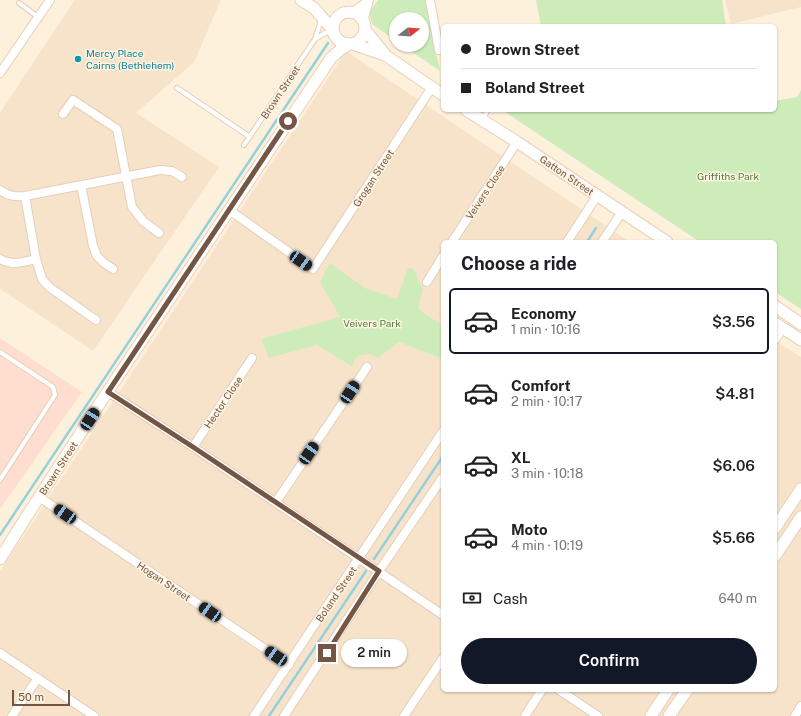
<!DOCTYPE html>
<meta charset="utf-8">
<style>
:root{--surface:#fff;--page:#f6f6f6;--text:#202124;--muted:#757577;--line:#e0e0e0;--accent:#111827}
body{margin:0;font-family:"Public Sans",sans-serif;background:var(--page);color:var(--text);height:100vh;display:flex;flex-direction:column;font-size:15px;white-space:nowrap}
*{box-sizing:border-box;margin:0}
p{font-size:13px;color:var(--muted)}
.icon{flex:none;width:22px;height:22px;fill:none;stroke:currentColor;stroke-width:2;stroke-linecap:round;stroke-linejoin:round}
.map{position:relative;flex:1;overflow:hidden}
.side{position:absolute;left:441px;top:240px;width:336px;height:452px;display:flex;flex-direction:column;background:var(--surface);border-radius:6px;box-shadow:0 1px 3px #0004}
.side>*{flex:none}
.guide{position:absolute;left:441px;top:24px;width:336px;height:88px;border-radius:6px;box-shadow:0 1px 3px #0004;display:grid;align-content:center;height:88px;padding:0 20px;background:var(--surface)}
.needle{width:26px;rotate:73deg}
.tools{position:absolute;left:389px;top:12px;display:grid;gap:8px}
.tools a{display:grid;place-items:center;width:40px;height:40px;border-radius:50%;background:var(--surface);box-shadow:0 1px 3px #0004;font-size:20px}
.scale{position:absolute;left:12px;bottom:10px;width:58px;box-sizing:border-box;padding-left:4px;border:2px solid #755543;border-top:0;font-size:11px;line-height:14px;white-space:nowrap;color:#755543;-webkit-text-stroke:3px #fff5e4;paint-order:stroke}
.end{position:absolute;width:18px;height:18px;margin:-9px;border:5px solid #755543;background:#fff;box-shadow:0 0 0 2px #fff}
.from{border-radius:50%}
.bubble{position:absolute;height:28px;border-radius:14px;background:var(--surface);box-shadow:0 1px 3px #0004;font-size:13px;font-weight:600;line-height:28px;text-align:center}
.car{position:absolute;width:12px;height:24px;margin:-12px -6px;border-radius:5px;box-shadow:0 0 3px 1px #0007;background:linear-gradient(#222 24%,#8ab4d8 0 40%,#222 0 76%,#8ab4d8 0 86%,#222 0)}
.guide b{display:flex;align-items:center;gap:14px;height:38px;font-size:15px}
.guide b+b{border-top:1px solid var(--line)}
.guide i{width:10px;height:10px;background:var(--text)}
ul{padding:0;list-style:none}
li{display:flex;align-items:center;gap:12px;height:66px;margin:0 8px 6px;padding:0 12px;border:2px solid transparent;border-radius:6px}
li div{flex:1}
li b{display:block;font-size:15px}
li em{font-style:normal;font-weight:600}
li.active{border-color:var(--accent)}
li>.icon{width:36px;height:36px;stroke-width:1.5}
h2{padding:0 20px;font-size:18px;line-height:48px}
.pay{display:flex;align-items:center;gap:10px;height:44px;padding:0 20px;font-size:15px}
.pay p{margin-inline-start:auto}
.primary-button{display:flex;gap:8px;margin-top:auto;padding:8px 20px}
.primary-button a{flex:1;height:46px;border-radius:24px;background:var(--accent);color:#fff;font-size:16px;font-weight:600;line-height:46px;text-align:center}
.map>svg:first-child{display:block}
.residential{fill:#f7e3ca}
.commercial{fill:#ffdecf}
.green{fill:#ceecba}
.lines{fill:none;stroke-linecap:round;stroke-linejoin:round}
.stream{stroke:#95d0db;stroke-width:2.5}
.lane-casing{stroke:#e4cebb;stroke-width:6}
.street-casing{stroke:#e4cebb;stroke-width:10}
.secondary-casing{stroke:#eacfb7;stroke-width:13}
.lane{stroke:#fff;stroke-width:4}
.street{stroke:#fff;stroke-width:8}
.secondary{stroke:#fff;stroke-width:11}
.route{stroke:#755543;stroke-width:5}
.culture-dot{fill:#0f9aa8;stroke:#fff5e4;stroke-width:1.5}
.labels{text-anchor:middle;stroke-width:3;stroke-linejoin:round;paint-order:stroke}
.culture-label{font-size:10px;fill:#0d838f;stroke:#fff5e4;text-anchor:start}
.street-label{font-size:10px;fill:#755543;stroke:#fff5e4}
.park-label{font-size:10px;fill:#4d7c3a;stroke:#fff5e4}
</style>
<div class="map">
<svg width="801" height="716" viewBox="0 0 801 716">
<rect width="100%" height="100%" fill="#fef1dc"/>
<!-- residential -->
<path class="residential" d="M75,0H221L194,62L136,113L219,167L93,351L0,289V113Z
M725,0H801V7L731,24Z
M346,51L630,242H443V690H775V340L801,357V716H0V571Z"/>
<!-- commercial -->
<path class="commercial" d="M0,338L82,392L0,509Z"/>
<!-- green -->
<path class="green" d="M378,0H425L440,71L402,45H422V19H396V41L372,24L369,12Z
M536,0H722L726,26H541Z
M801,90V309L775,292V242H700L502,110H775V101L797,97Z
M330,263L365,288L397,299L408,268L414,269L419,282L423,287L418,309L443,326V359L399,342L378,358L369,354L357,356L352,366L317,345L269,358L261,339L340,317L320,282Z"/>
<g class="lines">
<!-- stream -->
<path class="stream" d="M587,242L596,228
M0,535L328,43
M374,559L443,456
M269,716L366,571"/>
<defs>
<path id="lane" d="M19,3L38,17
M315,39L325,33H333
M177,88L250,137
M482,120L488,110
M244,145L315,39L321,20
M0,352L53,387L55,395L0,480"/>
<path id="street" d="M430,0L439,50
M353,12L368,1
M363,21L369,0
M0,73L50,0
M63,114L73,100L117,129L132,207L143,221L159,233
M81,185L93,246L97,256L104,263L113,269
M0,190C8,196 15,197 25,196L160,170L172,171L182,177
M25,196L36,259L42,279L49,287L96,320
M229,210L313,269L432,87
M452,242L517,142
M567,242L597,196
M602,242L622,212
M0,259C12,266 23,262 36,259
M427,282L443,256
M775,340L783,328
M108,392L193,447L443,615
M193,447L252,358
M39,497L289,665
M276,502L367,367
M0,653L94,716
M559,690L598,716
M12,716L38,678
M254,716L443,431
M284,716L379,571L443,477
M404,716L443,658
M525,716L542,690
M795,716L801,706"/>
<path id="secondary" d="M301,0L314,8L332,29
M333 28a16 16 0 1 1 32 0a16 16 0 1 1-32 0Z
M365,30L384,53
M353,44L385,55L443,95
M466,110L517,142L667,242
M775,306L801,324
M775,323L801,340
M775,528L801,489
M775,556L801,517
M0,559L25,519L98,406L331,58L341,49L348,45
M651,716L668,690
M669,716L687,690"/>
</defs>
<!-- lane casing -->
<use href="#lane" class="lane-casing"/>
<!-- street casing -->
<use href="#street" class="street-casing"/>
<!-- secondary casing -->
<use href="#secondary" class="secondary-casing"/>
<!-- lane -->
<use href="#lane" class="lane"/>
<!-- street -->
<use href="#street" class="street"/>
<!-- secondary -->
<use href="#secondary" class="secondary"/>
</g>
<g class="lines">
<!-- route -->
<path class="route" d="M288,121L108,392L193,447L379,571L327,653"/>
</g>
<!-- markers -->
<circle class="culture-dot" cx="78" cy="59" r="4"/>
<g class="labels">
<!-- culture labels -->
<g class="culture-label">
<text x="86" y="57">Mercy Place<tspan x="86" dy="12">Cairns (Bethlehem)</tspan></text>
</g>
<!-- street labels -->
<g class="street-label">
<text transform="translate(280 92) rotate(-56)" y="4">Brown Street</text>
<text transform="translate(567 175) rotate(34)" y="4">Gatton Street</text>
<text transform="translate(373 178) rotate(-57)" y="4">Grogan Street</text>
<text transform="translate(485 192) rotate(-57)" y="4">Veivers Close</text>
<text transform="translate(223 402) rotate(-56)" y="4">Hector Close</text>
<text transform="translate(58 468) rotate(-57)" y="4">Brown Street</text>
<text transform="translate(164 581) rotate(34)" y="4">Hogan Street</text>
<text transform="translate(336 594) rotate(-56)" y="4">Boland Street</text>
</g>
<!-- park labels -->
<g class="park-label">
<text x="728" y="180">Griffiths Park</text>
<text x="372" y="327">Veivers Park</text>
</g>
</g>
</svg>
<div class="tools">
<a><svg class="needle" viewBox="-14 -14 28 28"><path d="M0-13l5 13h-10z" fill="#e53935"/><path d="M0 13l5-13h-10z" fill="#757577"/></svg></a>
</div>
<div class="scale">50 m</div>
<i class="end from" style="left:288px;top:121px"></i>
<i class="end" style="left:327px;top:653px"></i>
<div class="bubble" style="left:341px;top:639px;width:66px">2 min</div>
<i class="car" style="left:301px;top:261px;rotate:125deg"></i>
<i class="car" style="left:350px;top:392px;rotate:33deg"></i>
<i class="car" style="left:90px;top:419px;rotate:33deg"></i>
<i class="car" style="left:309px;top:453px;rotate:34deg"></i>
<i class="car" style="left:65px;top:514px;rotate:304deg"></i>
<i class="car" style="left:210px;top:612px;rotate:304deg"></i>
<i class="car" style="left:276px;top:656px;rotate:304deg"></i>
<div class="guide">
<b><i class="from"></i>Brown Street</b>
<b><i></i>Boland Street</b>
</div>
<section class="side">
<h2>Choose a ride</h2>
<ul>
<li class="active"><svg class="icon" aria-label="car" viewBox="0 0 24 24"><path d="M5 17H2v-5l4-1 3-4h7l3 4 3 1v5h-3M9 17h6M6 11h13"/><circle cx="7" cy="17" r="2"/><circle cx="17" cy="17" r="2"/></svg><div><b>Economy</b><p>1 min · 10:16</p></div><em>$3.56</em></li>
<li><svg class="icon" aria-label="car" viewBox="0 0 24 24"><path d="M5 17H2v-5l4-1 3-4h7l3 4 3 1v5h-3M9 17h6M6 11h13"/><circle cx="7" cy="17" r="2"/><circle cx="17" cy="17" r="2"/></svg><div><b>Comfort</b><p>2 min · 10:17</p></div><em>$4.81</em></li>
<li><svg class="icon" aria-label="car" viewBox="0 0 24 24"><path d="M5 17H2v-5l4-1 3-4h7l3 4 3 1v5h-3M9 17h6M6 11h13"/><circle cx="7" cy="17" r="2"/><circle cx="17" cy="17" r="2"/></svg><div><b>XL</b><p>3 min · 10:18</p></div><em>$6.06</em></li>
<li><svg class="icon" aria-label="car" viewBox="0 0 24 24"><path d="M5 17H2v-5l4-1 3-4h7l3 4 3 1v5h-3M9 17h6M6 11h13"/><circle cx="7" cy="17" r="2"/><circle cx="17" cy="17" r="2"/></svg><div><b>Moto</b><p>4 min · 10:19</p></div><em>$5.66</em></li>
</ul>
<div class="pay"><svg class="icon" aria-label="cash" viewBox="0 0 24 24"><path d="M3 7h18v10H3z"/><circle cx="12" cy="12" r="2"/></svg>Cash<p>640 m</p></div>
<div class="primary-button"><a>Confirm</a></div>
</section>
</div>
